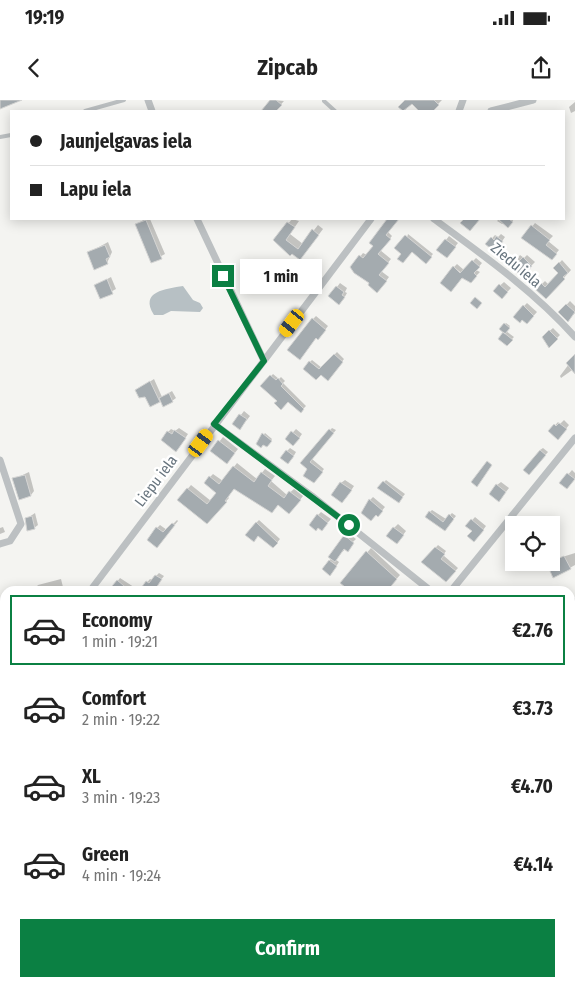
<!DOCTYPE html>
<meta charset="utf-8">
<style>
:root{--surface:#fff;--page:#f6f6f6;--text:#222;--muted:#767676;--line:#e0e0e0;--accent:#0b8043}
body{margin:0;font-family:"Fira Sans Condensed",sans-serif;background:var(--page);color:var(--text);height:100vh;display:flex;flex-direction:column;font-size:19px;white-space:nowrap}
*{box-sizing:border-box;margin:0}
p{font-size:16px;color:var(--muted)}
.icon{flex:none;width:28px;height:28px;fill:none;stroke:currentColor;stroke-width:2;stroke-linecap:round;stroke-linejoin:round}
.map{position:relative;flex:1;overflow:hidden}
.panel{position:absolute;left:0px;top:486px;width:575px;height:401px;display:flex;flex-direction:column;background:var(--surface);border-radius:15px 15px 0 0;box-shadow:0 2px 12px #0003}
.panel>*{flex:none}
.banner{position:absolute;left:10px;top:10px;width:555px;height:110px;border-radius:0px;box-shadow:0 2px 12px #0003;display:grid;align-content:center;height:110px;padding:0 20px;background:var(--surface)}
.controls{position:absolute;left:505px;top:416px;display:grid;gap:10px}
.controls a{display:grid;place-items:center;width:55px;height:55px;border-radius:0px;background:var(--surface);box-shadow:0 2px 12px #0003;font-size:25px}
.end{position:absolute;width:22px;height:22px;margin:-11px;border:6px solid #0b8043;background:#fff;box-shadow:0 0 0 2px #fff}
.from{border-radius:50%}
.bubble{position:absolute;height:35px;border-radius:0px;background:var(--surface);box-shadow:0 2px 12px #0003;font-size:16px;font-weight:700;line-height:35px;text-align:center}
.car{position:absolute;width:15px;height:30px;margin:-15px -8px;border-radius:6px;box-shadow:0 0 4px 1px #0007;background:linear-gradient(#f5c518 24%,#345 0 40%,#f5c518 0 76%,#345 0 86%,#f5c518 0)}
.banner b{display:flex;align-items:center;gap:18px;height:48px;font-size:19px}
.banner b+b{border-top:1px solid var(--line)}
.banner i{width:12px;height:12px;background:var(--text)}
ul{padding:9px 0 0;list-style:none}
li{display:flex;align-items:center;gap:15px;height:70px;margin:0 10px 8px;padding:0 10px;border:2px solid transparent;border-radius:0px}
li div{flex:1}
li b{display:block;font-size:19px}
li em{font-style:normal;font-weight:700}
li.active{border-color:var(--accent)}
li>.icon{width:45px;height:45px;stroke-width:1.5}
.primary-button{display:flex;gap:10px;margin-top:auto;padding:10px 20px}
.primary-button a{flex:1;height:58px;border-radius:0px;background:var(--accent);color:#fff;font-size:20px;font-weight:700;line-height:58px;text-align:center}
.status{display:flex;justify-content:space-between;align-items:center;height:35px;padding:0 25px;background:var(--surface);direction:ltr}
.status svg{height:14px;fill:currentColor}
header{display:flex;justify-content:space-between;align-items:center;height:65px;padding:0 20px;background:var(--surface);font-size:22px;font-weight:700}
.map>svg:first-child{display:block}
.water{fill:#b7c0c4}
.shadow{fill:#0003}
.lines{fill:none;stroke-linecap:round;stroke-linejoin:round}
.stream{stroke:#b7c0c4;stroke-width:2.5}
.building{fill:#a4abaf;stroke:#d5d5d4}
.service{stroke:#bcc0c2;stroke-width:4}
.minor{stroke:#bcc0c2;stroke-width:7}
.route{stroke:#0b8043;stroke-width:6}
.labels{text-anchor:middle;stroke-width:5;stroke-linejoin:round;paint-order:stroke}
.street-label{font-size:15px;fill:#67747e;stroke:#fff}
</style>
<div class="status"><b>19:19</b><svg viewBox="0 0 49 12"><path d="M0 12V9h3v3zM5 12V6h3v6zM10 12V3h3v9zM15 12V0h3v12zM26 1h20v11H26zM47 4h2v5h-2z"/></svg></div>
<header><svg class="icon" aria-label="back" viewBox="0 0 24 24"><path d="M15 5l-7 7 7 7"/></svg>Zipcab<svg class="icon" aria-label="share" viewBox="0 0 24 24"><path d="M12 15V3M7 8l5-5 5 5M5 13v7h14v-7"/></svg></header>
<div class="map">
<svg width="575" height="887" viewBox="0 0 575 887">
<rect width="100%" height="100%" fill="#f4f4f1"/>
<!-- water -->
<path class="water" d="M183,186L193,200L200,203L203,208L200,212L171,211L163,215H154C139,191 166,189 183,186Z"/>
<!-- shadow -->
<path class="shadow" d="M272,0L284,1L275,11H263Z
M407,0H442L431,11H421L412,3L404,11L400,7Z
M575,2V11L571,13L569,7Z
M145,119H150L165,154L152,161L137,124Z
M292,119L299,121L290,134L303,144L318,125L323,129L305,153L275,140Z
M388,119H398L388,132L392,136L380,150L391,159L381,171L389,177L380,189L352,167L363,153L367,155L374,146L370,143Z
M499,119H514L511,123L502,124L497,121Z
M535,123L553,136L548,141L559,150L553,157L523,138Z
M408,134L433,154L426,162L412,151L403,154Z
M501,134L505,137L498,147L487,144L495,135L498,137Z
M449,136L458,143L450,153L446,140Z
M108,142L112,152L107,163L88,153Z
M520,155L524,158L527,155L535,162L522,175L512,165Z
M476,158L482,163L476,170L480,172L471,181L454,167L457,164L464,170Z
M562,160L571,170L546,198L537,189L545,181L549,185L560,173L555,168Z
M111,177L116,189L101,197L96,185Z
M504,182L511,188L502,198L494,191Z
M340,183L347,188L345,192L347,193L343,200L337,187Z
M570,201L575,206V213L568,220L560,212Z
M527,203L537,212L527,223L524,206Z
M316,216L328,226L321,235L313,219Z
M506,223L510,226L506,231L514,237L507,244L500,238L505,232L501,229Z
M553,228L560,235L549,246L543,237Z
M337,252L344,259L330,277L310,262L312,260L322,268Z
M575,256V268L561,278L560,276Z
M273,274L279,279L281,277L285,281L283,283L306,306L301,311L288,301H278L262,286Z
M154,279L162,297L172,291L176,298L172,301L161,300L151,306L146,296L137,290Z
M244,311L250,316L243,325L234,324Z
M564,320L569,325L561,335L550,331L558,322L560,324Z
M179,328L188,334L180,346L168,332L171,329L175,331Z
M332,328L336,330L312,359L324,369L316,379L302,363Z
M296,329L302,334L297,341L287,339Z
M265,333L272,339L267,346L258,343Z
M223,337L238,349L230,359L212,351Z
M290,348L296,352L292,359L287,351Z
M543,348L548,352L532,370L540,350Z
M237,363L257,379L265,369L275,376L271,381L287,395L294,389L303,396L293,409L234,388L228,397L229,398L207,422L179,399L191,385L211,401L218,393L210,377L213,374L223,381Z
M572,370L575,373V378L570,384L561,383Z
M29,372L34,391L31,395L14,379Z
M345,380L354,386L346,398L341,383Z
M386,380L405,394L401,399L379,388Z
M501,382L509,388L502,397L497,385Z
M373,397L385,407L378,415L370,400Z
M432,410L446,419L452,413L456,416L447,427L430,412Z
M321,412L331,419L322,429L318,415Z
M35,413L38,425L34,428L26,419Z
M475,417L486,426L478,437L467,426Z
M177,420L178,421L160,443L157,428L160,425L167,430Z
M259,420L280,439L276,444L256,423Z
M398,424L406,431L400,439L394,428Z
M3,427L5,432L0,434V428Z
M348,433L356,439L335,459L339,462L333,471L324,469Z
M551,437H558L556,447H551Z
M438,445L446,451L443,455L458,468L446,481L423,462Z
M371,448L400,475L386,491H352L342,482Z
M575,453V465L554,477L551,471L556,468V459Z
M159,473L164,476L152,491L149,489L140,491L150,479L152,480Z
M120,478L140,491H110Z
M61,479L64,491H33L38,485Z
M5,659V709L0,707V671Z
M570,670L575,672L571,680H570Z
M574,720L575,735L572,738L570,736V724Z
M0,752L5,753L3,764L0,763Z
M22,882L34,884L31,887H11L16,884L18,886Z
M234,882H246V883L242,887H236Z
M262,882H274L266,887Z
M304,882H311L313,887H305Z
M407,882H427L421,887H411Z"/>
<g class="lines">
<!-- stream -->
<path class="stream" d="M174,887L181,882"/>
</g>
<!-- building -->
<path class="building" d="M0,0H22L0,9Z
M270,0H276L282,5L276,11H261Z
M405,0H434L439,5L433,11H419L412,4L403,11L398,7Z
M387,119H399L386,135L391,139L378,154L389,163L379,175L387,181L377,193L368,185L369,183L354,173L350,167L359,155L363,158L373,146L369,143Z
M464,119H480L470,131L460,123Z
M498,119H509L513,122L508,128Z
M146,120L162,159L151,163L135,124Z
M287,122L295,127L286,140L298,149L312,129L319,135L300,160L292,154L290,156L273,140Z
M531,125L550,140L546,145L557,154L552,160L521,138Z
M405,135L432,157L426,164L412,152L403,163L397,159L401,154L394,148Z
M496,136L503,141L495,152L485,144L491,137L494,140Z
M445,139L456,147L447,158L436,150Z
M105,145L110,157L106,159L108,164L94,170L87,152Z
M523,157L532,166L522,177L510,165L516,158L519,161Z
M472,160L480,167L474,173L477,176L471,183L462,178L451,192L440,183L453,166L460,173Z
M559,162L568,173L563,177L565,179L546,199L535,189L541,183L545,187L558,173L553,168Z
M107,179L113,194L100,199L94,185Z
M499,184L508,192L502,199L493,191Z
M336,186L344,192L342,195L345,197L339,205L328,196Z
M475,197L482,203L477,209L470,203Z
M566,204L575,212L568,222L558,212Z
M523,205L534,216L527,224L522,220L520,223L513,217Z
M312,218L326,230L318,240L316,238L300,260L287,250Z
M504,223L510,228L505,234L499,229Z
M549,230L558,239L549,248L542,237Z
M503,232L513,240L507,246L498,239Z
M334,254L343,262L328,281L321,275L316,280L303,269L309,261L319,269Z
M575,254V274L566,263Z
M270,275L276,280L278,278L283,284L281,286L304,309L301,313L288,302L281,310L274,303L277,301L260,286Z
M150,281L160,302L150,307L145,297L139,298L135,290Z
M169,293L173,302L163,307L159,298Z
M239,314L247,319L240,330L232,324Z
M559,323L567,329L558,340L548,331L554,324L556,326Z
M329,329L334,333L310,362L323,372L314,383L303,376L307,369L300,363Z
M174,330L186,338L176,352L161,340L167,331L172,334Z
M291,331L300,338L293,346L285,339Z
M262,333L272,341L267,347L263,345L261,348L256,344Z
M218,340L235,353L227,364L210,351Z
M286,350L294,356L288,364L280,358Z
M540,350L546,355L529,375L523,370Z
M487,361L492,365L477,387L471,382Z
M233,366L254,382L261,372L272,380L268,386L284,398L289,391L301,400L289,414L278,405L272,413L234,389L225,401L227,402L207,424L177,400L187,388L207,404L216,393L204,383L209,376L219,384Z
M567,373L575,379L567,389L559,383Z
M25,375L31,396L19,400L12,378Z
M383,381L403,397L399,403L377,388Z
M340,382L352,390L342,403L331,395Z
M496,384L506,392L499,402L489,394Z
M369,399L383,411L378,417L376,415L371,421L361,413Z
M429,411L443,422L449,414L454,419L445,431L425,417Z
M317,414L328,423L322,431L318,428L316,431L309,425Z
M32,416L35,429L27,431L25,418Z
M471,419L484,430L474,442L467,436L472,431L465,426Z
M256,422L278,443L273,448L258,436L254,442L245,435Z
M172,423L175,425L157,448L147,440L156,427L163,432Z
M393,427L404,435L397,444L386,436Z
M344,435L354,443L348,452L344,449L335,462L328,457Z
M435,447L445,454L441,459L456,471L446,482L421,462Z
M366,451L397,479L387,491H350L340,483Z
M564,456L571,469L553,478L550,471L555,468L552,461Z
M329,460L337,466L330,476L322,469Z
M155,475L162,479L154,491H139L146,481L149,483Z
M117,480L130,491H108Z"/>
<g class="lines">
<!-- service -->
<path class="service" d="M324,1L335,11
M85,11L124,0
M0,37L11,35"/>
<!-- minor -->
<path class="minor" d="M148,0L152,11
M459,11L463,0
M491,11L533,0
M197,119L264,261
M434,119C483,155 535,192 575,237
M214,324L312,396L431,491
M0,360L21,424L10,441L0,444
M90,491L371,119
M451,491L575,338
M570,507L575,502
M0,640L5,630
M570,702L575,693
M291,882L293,887
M51,887L56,882
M187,887L195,882
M452,887L455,882"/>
</g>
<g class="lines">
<!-- route -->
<path class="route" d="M223,176L264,261L214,324L349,425"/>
</g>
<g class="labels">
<!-- street labels -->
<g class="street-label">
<text transform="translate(516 165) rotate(40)" y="5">Ziedu iela</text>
<text transform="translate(156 381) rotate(-53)" y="5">Liepu iela</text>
</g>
</g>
</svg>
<div class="controls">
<a><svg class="icon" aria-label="locate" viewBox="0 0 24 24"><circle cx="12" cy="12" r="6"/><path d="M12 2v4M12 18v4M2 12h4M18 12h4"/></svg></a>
</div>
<i class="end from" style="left:349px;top:425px"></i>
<i class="end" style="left:223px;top:176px"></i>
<div class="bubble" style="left:240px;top:159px;width:82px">1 min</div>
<i class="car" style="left:292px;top:223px;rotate:217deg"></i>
<i class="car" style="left:201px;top:343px;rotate:36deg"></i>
<div class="banner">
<b><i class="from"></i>Jaunjelgavas iela</b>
<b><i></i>Lapu iela</b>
</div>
<section class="panel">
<ul>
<li class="active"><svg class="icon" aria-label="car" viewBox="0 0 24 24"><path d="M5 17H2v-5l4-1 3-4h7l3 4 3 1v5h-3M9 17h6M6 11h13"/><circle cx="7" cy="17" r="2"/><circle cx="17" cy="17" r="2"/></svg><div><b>Economy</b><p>1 min · 19:21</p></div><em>€2.76</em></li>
<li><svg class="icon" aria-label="car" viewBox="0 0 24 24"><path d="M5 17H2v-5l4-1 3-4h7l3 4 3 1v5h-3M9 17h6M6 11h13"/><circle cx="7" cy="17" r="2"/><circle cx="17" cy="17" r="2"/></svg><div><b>Comfort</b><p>2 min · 19:22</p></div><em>€3.73</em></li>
<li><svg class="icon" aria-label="car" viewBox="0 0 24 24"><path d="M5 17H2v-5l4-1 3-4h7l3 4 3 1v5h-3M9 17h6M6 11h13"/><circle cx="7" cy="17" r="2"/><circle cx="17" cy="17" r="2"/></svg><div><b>XL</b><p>3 min · 19:23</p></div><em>€4.70</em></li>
<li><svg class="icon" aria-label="car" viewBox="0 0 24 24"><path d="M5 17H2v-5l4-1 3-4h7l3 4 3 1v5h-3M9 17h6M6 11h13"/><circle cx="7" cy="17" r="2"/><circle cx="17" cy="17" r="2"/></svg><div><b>Green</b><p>4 min · 19:24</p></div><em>€4.14</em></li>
</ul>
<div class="primary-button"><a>Confirm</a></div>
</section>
</div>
